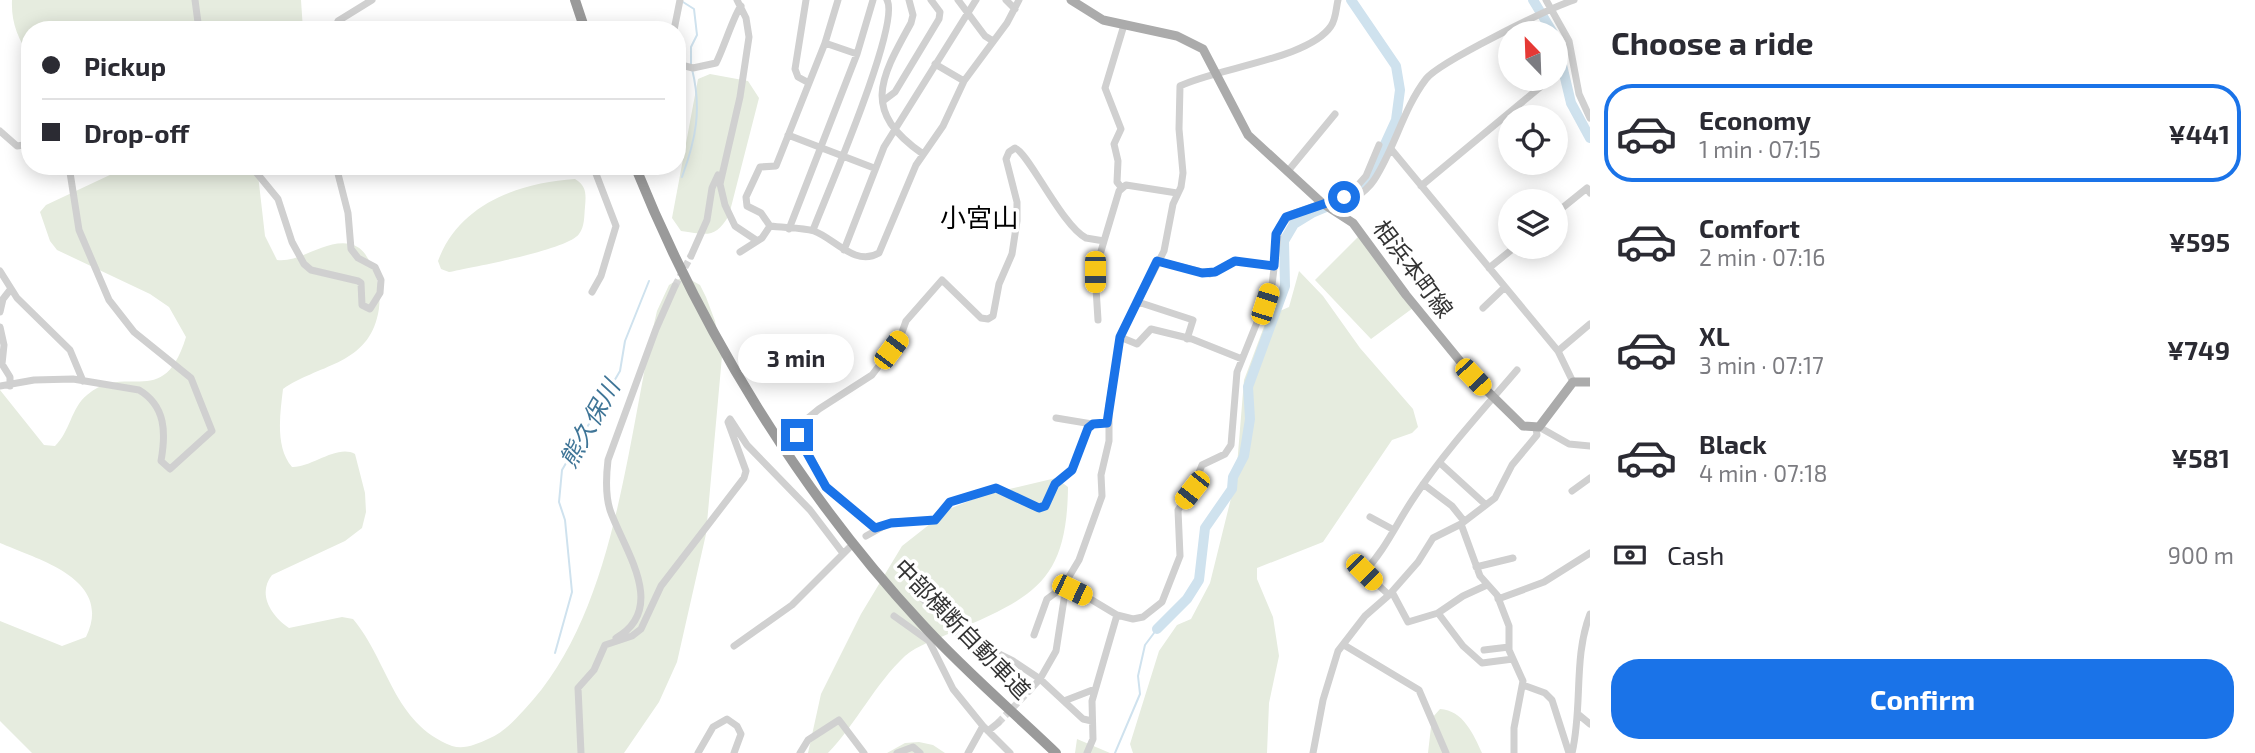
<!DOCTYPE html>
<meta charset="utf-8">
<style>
:root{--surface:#fff;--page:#f7f7f7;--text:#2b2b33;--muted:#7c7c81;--line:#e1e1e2;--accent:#1a73e8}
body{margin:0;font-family:"Exo 2","Noto Sans JP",sans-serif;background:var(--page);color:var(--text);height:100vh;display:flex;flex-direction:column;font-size:26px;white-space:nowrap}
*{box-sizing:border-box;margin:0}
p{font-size:23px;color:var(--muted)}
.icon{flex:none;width:38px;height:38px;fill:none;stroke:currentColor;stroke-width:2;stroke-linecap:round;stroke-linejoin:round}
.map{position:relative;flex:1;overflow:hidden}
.details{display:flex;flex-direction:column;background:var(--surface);width:665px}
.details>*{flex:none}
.hud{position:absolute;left:21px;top:21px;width:665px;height:154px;border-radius:28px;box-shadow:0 4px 18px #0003;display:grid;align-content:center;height:154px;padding:0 21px;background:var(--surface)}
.needle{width:46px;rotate:337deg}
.buttons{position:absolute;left:1498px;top:21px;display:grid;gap:14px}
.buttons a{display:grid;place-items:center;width:70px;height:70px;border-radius:50%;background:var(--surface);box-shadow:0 4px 18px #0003;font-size:35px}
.end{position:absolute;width:32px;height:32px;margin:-16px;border:9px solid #1a73e8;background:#fff;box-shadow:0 0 0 4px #fff}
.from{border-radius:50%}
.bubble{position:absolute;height:49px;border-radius:24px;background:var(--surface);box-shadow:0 4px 18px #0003;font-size:23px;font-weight:700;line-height:49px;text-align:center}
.car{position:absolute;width:21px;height:42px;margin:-21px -10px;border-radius:9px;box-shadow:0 0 5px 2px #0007;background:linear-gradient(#f5c518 24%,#345 0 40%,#f5c518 0 76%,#345 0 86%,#f5c518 0)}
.hud b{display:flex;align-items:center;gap:24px;height:66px;font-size:26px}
.hud b+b{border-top:2px solid var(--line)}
.hud i{width:18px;height:18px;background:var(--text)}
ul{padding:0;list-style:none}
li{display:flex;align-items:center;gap:21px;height:98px;margin:0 14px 10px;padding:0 7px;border:4px solid transparent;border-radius:28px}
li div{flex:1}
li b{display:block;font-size:26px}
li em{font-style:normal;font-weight:700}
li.current{border-color:var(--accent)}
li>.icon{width:63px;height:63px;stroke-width:1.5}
h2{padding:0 21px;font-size:32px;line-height:84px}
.pay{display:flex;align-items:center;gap:18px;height:77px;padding:0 21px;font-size:26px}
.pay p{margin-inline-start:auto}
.button{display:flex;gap:14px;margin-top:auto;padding:14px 21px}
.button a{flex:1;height:80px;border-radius:28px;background:var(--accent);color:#fff;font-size:28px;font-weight:700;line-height:80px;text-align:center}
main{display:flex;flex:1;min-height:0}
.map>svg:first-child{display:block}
.green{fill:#e6ecdf}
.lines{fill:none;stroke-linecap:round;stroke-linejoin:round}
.stream{stroke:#cfe2ee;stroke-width:2}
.river{stroke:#cfe2ee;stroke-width:10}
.minor-tunnel{stroke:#d6d6d6;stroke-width:7;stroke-dasharray:7 3.5;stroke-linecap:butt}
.minor{stroke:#d0d0d0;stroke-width:7}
.major{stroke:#ababab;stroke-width:9}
.highway{stroke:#9a9a9a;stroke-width:10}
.route{stroke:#1a73e8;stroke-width:9}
.labels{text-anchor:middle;stroke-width:7;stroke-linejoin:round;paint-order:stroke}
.street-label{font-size:23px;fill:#333;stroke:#fff}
.water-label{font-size:24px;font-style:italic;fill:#3f7597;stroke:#fff}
.quarter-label{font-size:26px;fill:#000;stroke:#fff}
</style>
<main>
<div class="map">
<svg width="1590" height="753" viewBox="0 0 1590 753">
<rect width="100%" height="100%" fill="#fff"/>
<!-- green -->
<path class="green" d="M12,0H301L303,30H30V57C18,38 11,23 12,0Z
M710,74L748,81L759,98L729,215C715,240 706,234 681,231L672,218L698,79Z
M129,166H257L265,236L277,260C300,263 325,239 350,244C365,247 370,262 376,276C380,288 381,305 377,318C365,365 317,365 283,389C280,414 275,447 292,467C311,468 337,444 355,454L365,493L366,512L362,528L345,541L272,575C257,594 271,616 289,628L342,617L353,619C389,662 393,723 452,746C464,750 477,744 488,739C504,732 513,722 524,710C617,613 627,437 657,311L669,285L684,276L700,285L706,297L715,321L722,356L706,534L677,662L659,702L624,753H32L0,721V621L62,646L86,637C114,579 39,560 0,543V390L44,445L55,446C70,432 71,408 87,395C127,361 163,412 186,337L169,307L150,294L57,250L50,241L40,212L46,205Z
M575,179C587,186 586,195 585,207C584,216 585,226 579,234C568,250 472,267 449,272L441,269L438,261C459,204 518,183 575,179Z
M1360,235L1413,308L1371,339L1315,280Z
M1299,271L1323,296L1360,348L1413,409L1418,427L1412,433L1392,440L1323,542L1257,568V579L1273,617L1279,656L1269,703L1267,753H1133L1130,744L1159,651L1177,625L1191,619L1210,583L1236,478L1244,380L1268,316L1289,307Z
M1056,478L1068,487C1067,583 1033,597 953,632C937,639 918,645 905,656C875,684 856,724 828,753H808L821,694L861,614L902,546L949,509L984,495Z
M1440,709C1463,710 1474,735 1482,753H1428L1432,718Z
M1077,739L1110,753H1075Z
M919,742L933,745L945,753H887L905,743Z"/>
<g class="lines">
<!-- stream -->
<path class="stream" d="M683,2L694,9L697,35L691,47V64
M682,177C696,139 702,109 692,69
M555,653L572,592L565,520L559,502L562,470L620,371L625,341L649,281
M1115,753L1140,694L1138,676L1145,645L1157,629"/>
<!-- river -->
<path class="river" d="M1533,0L1553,33
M1556,40L1571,103L1590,138
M1157,629L1187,599L1199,580L1205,528L1232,489L1233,477L1244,456L1250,419L1248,387L1285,286L1284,241L1294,224L1312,213L1355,195L1369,179L1396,120L1400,90L1396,66L1351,0"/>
<!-- minor-tunnel -->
<path class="minor-tunnel" d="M675,286L691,256
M998,723L1029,691"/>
<!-- minor -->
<path class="minor" d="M195,0L199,30
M737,0L746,18L749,37L740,97L720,184L725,205L735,226L756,240
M806,0L795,69L798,77L809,83
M909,0L913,15L911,23C880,79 861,111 923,154
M958,0L985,36L993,41
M1006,0L1015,9
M1546,0L1569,41L1579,94L1590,118
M338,30L336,26L338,21L372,0
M674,30L680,0
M825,43L857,54
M677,64L693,68L716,63C723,50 735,12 741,6
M935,64L964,81
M1556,74L1557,73
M883,101L895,92L939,19L940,12L931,0
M0,131L17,146L30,144
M788,135L874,168
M1391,149L1558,351L1573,382
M251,166L278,199L292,242L304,264L311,270L358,281L361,283L362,305L370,309L380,293L381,280L375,267L358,258L351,249L348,213L336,166
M1288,171L1335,114
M1421,186L1550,79
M1121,187L1117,182L1118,161L1114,144L1121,129L1105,88L1124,25
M1338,212C1350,200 1365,194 1374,180C1395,148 1403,109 1426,79C1439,62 1550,8 1574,0
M1556,213L1587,188L1590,193
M770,226C784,228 801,227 814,231C834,238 855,267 879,253L916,165L943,126L964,81L1007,23L1019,0
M770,226L761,213L747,206L746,197L760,167L776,166L825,43L838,0
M789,229L857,54L873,0
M813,230C826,196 901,24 887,0
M844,250L884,147L976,0
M740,252L762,238L770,226
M691,256L707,220L712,188L718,175
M1157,261L1210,274L1235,261L1274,266
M1489,268L1515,247
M0,271L17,298L70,350L83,381
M592,292L601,276L616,226L593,166
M1138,302L1193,320L1187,339
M1483,308L1505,287
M0,312L3,299L10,290
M1098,320L1095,272L1104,241
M0,327L4,345L2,364L10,377V386
M1120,337L1137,344L1151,329L1192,339L1242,359
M1558,351L1590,324
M0,386L34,380L73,379L139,390C166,406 166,433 161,461L170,469L212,431L191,378L134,332L109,300L79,230L69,166
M1056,418L1092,424
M1539,427L1569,444L1590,446
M1440,463L1486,505
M1423,484L1452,506L1464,521
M1572,491L1590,478
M1370,517L1394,530
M1461,524L1480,576L1497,595L1509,626V650L1523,681L1514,728V753
M875,528L826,487L796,428L819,409L872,375L900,338L906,321L942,280L981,318L988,319L993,316L999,284L1012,254L1017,221V202L1006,159L1009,152L1015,148C1028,152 1062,226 1086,238L1104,241L1119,191L1126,185L1177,193
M866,536L891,522L935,520L950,502L996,488L1039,508L1045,506L1055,484L1072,470L1088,428L1092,424L1107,423
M1476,567L1513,558
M1067,585L1117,615L1133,619L1143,617L1162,602L1180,556L1178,510L1192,490L1202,465L1225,454L1231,445L1237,372L1272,285L1279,227L1292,214L1351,193L1366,176L1379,145
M1392,592L1408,622L1438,613L1463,646L1482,663L1513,659
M1389,595L1364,572C1386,549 1397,522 1415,496C1445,451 1482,411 1517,370
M922,598L957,633L1013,661L1040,679L1056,651L1067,580L1079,560L1102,496L1101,475L1109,441V405L1120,337L1164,251L1173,204L1181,187L1183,173L1179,129L1180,86C1216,68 1309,59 1331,26C1336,19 1336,8 1338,0
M1498,599L1544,582L1590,553
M1438,613L1463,596L1487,585
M894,616L929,641L953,689L983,726
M1034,635L1047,599L1066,585
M616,638C669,608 623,548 610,510C605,494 606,477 608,460L656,329L675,286
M1344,645L1419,690L1446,753
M734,646L792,605L849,548
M1484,650L1509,647
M1523,685L1545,693L1552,700L1569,753
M1029,691L1040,679L1083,719L1092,721
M1064,701L1095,689
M1579,715L1590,724
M988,731L998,723
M581,753L578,688L594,670L605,645L632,636L641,629L661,586L744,478L746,471L728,422L730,419L747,445L810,510L842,552
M698,753L713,727L727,719L737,726L741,734L734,753
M800,753L808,740L839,720L864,753
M897,753L913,747L920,753
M968,753L983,726L1010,753
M1087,753L1093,739L1092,701L1117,615
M1313,753L1323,700L1338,651L1365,616L1389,595L1418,562L1433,538L1461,524L1495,498L1512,465L1537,435L1536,428
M1572,753C1583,707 1573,658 1590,614"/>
<!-- major -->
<path class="major" d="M1071,0L1103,20L1177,36L1203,49L1248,135L1322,203L1353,223L1406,295L1473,377L1523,426L1539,427L1573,382H1590"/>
<!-- highway -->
<path class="highway" d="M575,0L585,30
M635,166C702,332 800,493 922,624C964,670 1011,710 1056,753"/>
</g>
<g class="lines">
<!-- route -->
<path class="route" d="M797,435L826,487L875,528L891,523L935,520L950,502L996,488L1039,508L1045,506L1055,484L1072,470L1088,428L1093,424L1107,423L1120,337L1157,261L1202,273L1215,272L1235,261L1274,266L1276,234L1286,217L1344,197"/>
</g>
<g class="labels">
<!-- street labels -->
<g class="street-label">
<text transform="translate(1413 269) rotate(53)" y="8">相浜本町線</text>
<text transform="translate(962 629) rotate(46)" y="8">中部横断自動車道</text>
</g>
<!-- water labels -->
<g class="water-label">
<text transform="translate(590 424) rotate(-61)" y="8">熊久保川</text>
</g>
<!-- quarter labels -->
<g class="quarter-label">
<text x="979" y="227">小宮山</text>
</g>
</g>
</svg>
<div class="buttons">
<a><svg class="needle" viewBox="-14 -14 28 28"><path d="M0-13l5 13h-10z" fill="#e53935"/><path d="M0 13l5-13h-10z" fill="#7c7c81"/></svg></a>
<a><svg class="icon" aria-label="locate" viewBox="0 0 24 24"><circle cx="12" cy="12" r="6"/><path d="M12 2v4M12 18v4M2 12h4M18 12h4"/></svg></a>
<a><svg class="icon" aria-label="layers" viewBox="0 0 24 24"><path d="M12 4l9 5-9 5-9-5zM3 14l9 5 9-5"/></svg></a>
</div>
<i class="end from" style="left:1344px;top:197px"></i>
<i class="end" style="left:797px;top:435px"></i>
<div class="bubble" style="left:738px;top:334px;width:116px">3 min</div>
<i class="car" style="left:1095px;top:272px;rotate:180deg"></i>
<i class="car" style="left:1265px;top:304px;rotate:18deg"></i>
<i class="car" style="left:891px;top:350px;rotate:37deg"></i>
<i class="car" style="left:1473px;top:377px;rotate:137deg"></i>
<i class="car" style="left:1192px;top:490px;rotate:218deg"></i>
<i class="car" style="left:1364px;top:572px;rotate:135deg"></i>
<i class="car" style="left:1072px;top:590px;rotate:116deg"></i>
<div class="hud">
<b><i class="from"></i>Pickup</b>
<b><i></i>Drop-off</b>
</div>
</div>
<section class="details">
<h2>Choose a ride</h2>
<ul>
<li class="current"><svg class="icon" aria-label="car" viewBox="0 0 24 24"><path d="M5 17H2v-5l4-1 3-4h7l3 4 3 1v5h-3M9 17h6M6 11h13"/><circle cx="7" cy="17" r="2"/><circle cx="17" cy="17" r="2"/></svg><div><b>Economy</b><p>1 min · 07:15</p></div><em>¥441</em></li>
<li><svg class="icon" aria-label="car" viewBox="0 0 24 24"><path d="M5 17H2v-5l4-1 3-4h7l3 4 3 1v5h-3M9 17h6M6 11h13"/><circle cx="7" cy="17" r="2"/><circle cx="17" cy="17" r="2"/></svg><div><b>Comfort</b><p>2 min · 07:16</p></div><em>¥595</em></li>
<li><svg class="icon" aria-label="car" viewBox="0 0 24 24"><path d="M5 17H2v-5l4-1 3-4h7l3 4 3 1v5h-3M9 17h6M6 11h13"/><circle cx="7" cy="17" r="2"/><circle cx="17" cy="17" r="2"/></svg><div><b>XL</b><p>3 min · 07:17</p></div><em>¥749</em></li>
<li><svg class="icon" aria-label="car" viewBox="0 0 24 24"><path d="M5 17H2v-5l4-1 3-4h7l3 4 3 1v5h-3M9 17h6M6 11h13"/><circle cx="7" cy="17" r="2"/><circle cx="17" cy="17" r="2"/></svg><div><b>Black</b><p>4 min · 07:18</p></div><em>¥581</em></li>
</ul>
<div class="pay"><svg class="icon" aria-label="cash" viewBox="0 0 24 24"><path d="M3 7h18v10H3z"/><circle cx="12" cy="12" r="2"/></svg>Cash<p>900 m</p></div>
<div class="button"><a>Confirm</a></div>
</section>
</main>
